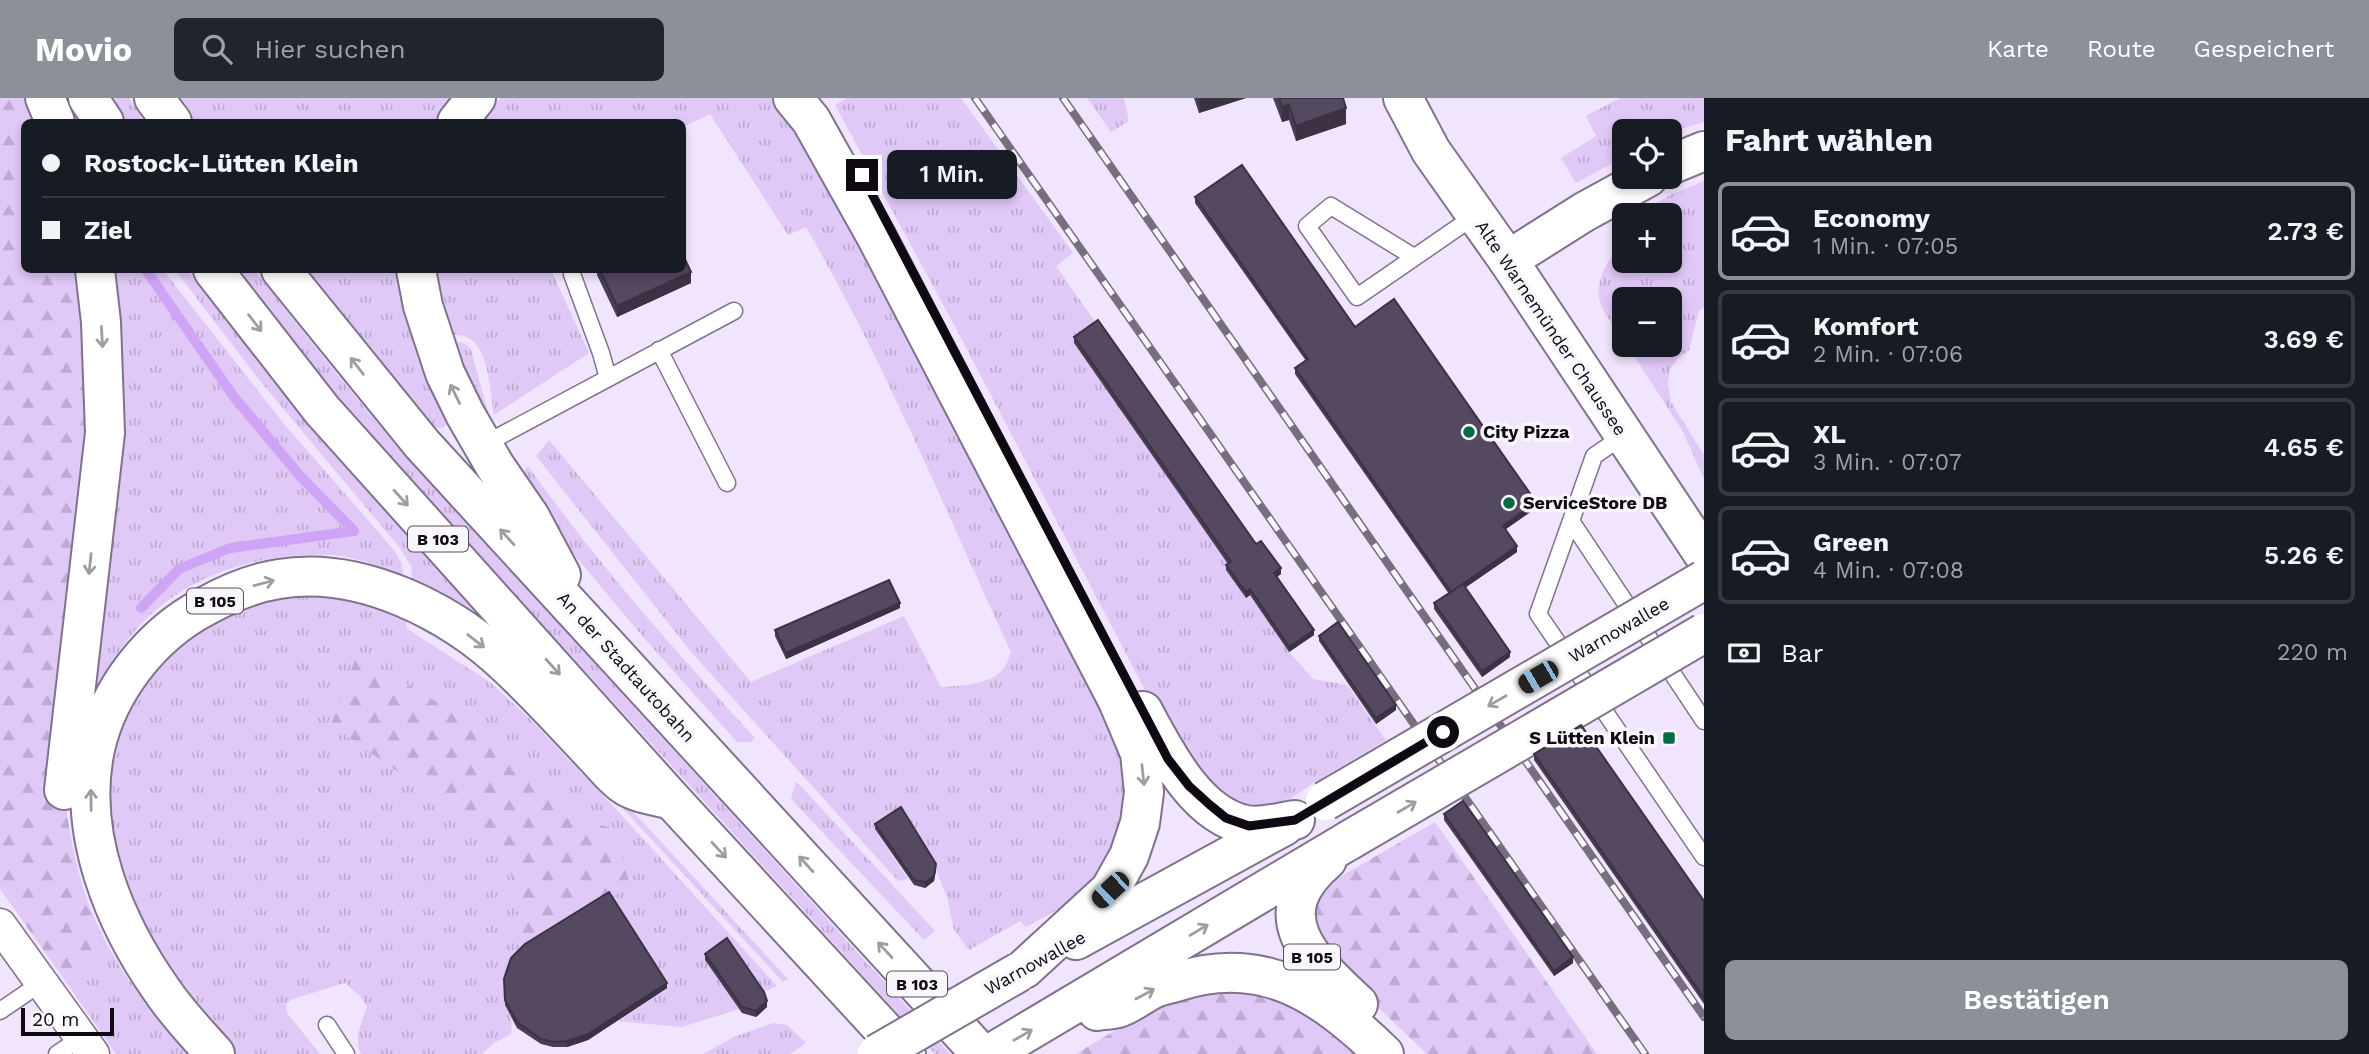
<!DOCTYPE html>
<html lang="de">
<meta charset="utf-8">
<style>
:root{--surface:#171b24;--page:#20242c;--text:#f1f3f6;--muted:#9ea1a6;--line:#363941;--accent:#8c9099}
body{margin:0;font-family:"Work Sans",sans-serif;background:var(--page);color:var(--text);height:100vh;display:flex;flex-direction:column;font-size:26px;white-space:nowrap}
*{box-sizing:border-box;margin:0}
p{font-size:23px;color:var(--muted)}
.icon{flex:none;width:38px;height:38px;fill:none;stroke:currentColor;stroke-width:2;stroke-linecap:round;stroke-linejoin:round}
.map{position:relative;flex:1;overflow:hidden}
.drawer{display:flex;flex-direction:column;background:var(--surface);width:665px}
.drawer>*{flex:none}
.hud{position:absolute;left:21px;top:21px;width:665px;height:154px;border-radius:10px;box-shadow:0 4px 10px #0003;display:grid;align-content:center;height:154px;padding:0 21px;background:var(--surface)}
.controls{position:absolute;left:1612px;top:21px;display:grid;gap:14px}
.controls a{display:grid;place-items:center;width:70px;height:70px;border-radius:10px;background:var(--surface);box-shadow:0 4px 10px #0003;font-size:35px}
.scale{position:absolute;left:21px;bottom:18px;width:93px;box-sizing:border-box;padding-left:7px;border:4px solid #0e0913;border-top:0;font-size:19px;line-height:24px;white-space:nowrap;color:#0e0913;-webkit-text-stroke:5px #f9f6fc;paint-order:stroke}
.end{position:absolute;width:32px;height:32px;margin:-16px;border:9px solid #0e0913;background:#fff;box-shadow:0 0 0 4px #fff}
.from{border-radius:50%}
.bubble{position:absolute;height:49px;border-radius:10px;background:var(--surface);box-shadow:0 4px 10px #0003;font-size:23px;font-weight:600;line-height:49px;text-align:center}
.car{position:absolute;width:21px;height:42px;margin:-21px -10px;border-radius:9px;box-shadow:0 0 5px 2px #0007;background:linear-gradient(#222 24%,#8ab4d8 0 40%,#222 0 76%,#8ab4d8 0 86%,#222 0)}
.hud b{display:flex;align-items:center;gap:24px;height:66px;font-size:26px}
.hud b+b{border-top:2px solid var(--line)}
.hud i{width:18px;height:18px;background:var(--text)}
ul{padding:0;list-style:none}
li{display:flex;align-items:center;gap:21px;height:98px;margin:0 14px 10px;padding:0 7px;border:4px solid var(--line);border-radius:10px}
li div{flex:1}
li b{display:block;font-size:26px}
li em{font-style:normal;font-weight:600}
li.active{border-color:var(--accent)}
li>.icon{width:63px;height:63px;stroke-width:1.5}
h2{padding:0 21px;font-size:32px;line-height:84px}
.pay{display:flex;align-items:center;gap:18px;height:77px;padding:0 21px;font-size:26px}
.pay p{margin-inline-start:auto}
.button{display:flex;gap:14px;margin-top:auto;padding:14px 21px}
.button a{flex:1;height:80px;border-radius:10px;background:var(--accent);color:#fff;font-size:28px;font-weight:600;line-height:80px;text-align:center}
header{display:flex;align-items:center;gap:42px;box-sizing:border-box;height:98px;padding:0 35px;background:var(--accent);color:#fff}
header strong{font-size:33px}
nav{display:flex;gap:38px;margin-inline-start:auto;font-size:24px}
.search{width:490px;height:63px;background:var(--page);display:flex;align-items:center;gap:18px;box-sizing:border-box;padding:0 24px;border-radius:10px;color:var(--muted);font-size:26px}
main{display:flex;flex:1;min-height:0}
.map>svg:first-child{display:block}
.grass{fill:url(#grass-tufts)}
.forest{fill:url(#forest-firs)}
.lines{fill:none;stroke-linecap:round;stroke-linejoin:round}
.stream{stroke:#cfa4f6;stroke-width:10}
.lane-casing{stroke:#80728d;stroke-width:19}
.street-casing{stroke:#80728d;stroke-width:35}
.secondary-casing{stroke:#80728d;stroke-width:42}
.highway-casing{stroke:#80728d;stroke-width:42}
.lane{stroke:#fff;stroke-width:16}
.street{stroke:#fff;stroke-width:32}
.secondary{stroke:#fff;stroke-width:38}
.highway{stroke:#fff;stroke-width:38}
.rail-casing{stroke:#776f80;stroke-width:8}
.rail{stroke:#f9f6fc;stroke-width:5;stroke-dasharray:16;stroke-linecap:butt}
.highway-bridge-casing{stroke:#80728d;stroke-width:42;stroke-linecap:butt}
.highway-bridge{stroke:#fff;stroke-width:38}
.wall{fill:#493e53}
.shaded-wall{fill:#3c3244}
.building{fill:#554861;stroke:#3c3244;stroke-width:2}
.oneway{stroke:#9f9da1}
.route{stroke:#0e0913;stroke-width:9}
.poi-dot{fill:#056c42;stroke:#f9f6fc;stroke-width:2.5}
.labels{text-anchor:middle;stroke-width:7;stroke-linejoin:round;paint-order:stroke}
.shield{fill:#f9f6fc;stroke:#545059;stroke-width:2}
.shield-label{font-size:16px;font-weight:bold;fill:#0e0913}
.street-label{font-size:18px;fill:#0e0913;stroke:#f9f6fc}
.poi-label{font-size:18px;font-weight:bold;fill:#0e0913;stroke:#f9f6fc;text-anchor:start}
</style>
<header>
<strong>Movio</strong>
<div class="search"><svg class="icon" aria-label="search" viewBox="0 0 24 24"><circle cx="10" cy="10" r="6"/><path d="M15 15l6 6"/></svg>Hier suchen</div>
<nav><a>Karte</a><a>Route</a><a>Gespeichert</a></nav>
</header>
<main>
<div class="map">
<svg width="1704" height="956" viewBox="0 0 1704 956">
<defs>
<pattern id="grass-tufts" width="24" height="20" patternUnits="userSpaceOnUse" patternTransform="scale(1.75)"><rect width="24" height="20" fill="#e0c8f7"/><path d="M3 7l-1-3M5 7V3M7 7l1-3M15 17l-1-3M17 17v-4M19 17l1-3" fill="none" stroke="#bfaad3"/></pattern>
<pattern id="forest-firs" width="22" height="20" patternUnits="userSpaceOnUse" patternTransform="scale(1.75)"><rect width="22" height="20" fill="#e0c8f7"/><path d="M5 1l3.5 6h-7zM16 11l3.5 6h-7z" fill="#bfaad3"/></pattern>
</defs>
<rect width="100%" height="100%" fill="#f1e4fd"/>
<!-- grass -->
<path class="grass" d="M17,0H43L66,24H24V28Z
M110,0H129L145,24H127Z
M175,0H450L435,24H192Z
M501,0H775L799,25L1102,601L1129,678L1117,751L1081,799L1026,829L1020,823L969,852L954,832L947,799L933,765L875,732L908,781L898,783L692,555L536,358L549,342L751,584L904,518L941,589C960,588 991,587 1004,570C1007,566 1009,559 1011,554C945,412 885,265 806,129L788,137L710,16L683,29L682,24H476Z
M847,0H961L1073,155L1056,168L1098,228L1231,469L1227,473L1246,499L1250,497L1289,554L1313,581L1347,587L1386,642L1313,685L1287,703L1265,709L1246,708L1214,695L1157,615L959,236L835,7Z
M1087,0H1124L1129,23L1111,34Z
M1620,0H1704V24L1670,34L1624,33V59L1576,85L1561,60L1596,38L1586,18Z
M1704,83V209L1699,213L1689,252L1677,261L1670,272L1668,286L1671,304L1704,357V381L1682,332L1627,247H1670V201H1624V242C1617,231 1603,216 1600,204C1594,181 1609,160 1624,144V163H1670V117H1637L1670,97Z
M111,172H163L284,326L394,452L402,466L403,477C380,469 355,458 331,457C262,454 189,475 140,527C124,544 110,567 97,588L91,583Z
M175,172H187C282,297 386,414 492,530L409,502L406,530L491,585L530,621L625,721L777,888L761,895L705,862L739,911L682,929L617,923L609,800L615,731L576,719L501,643L332,627L506,750L525,852L505,907L512,922L511,936L494,945L482,956H361C353,942 362,923 367,909L361,899L345,885L293,901L286,906L287,915L320,956H215L121,821L98,637L214,503L413,486L411,468L400,450L260,283Z
M237,172H254L348,290L400,352L950,956H935L394,364L337,299Z
M304,172H399L448,325C443,332 439,331 431,327Z
M432,172H551L589,255L494,317C489,288 490,228 447,238Z
M461,244L468,248L471,252L490,321L481,313L451,246Z
M528,368C597,465 675,553 755,640L751,644H737L644,540L562,442L527,392L524,374Z
M412,521L454,538L525,597L788,881L783,884L536,616L474,563L412,526Z
M796,683L935,833L924,842L791,701Z
M109,850L127,880L190,956H116L64,881Z
M773,925L787,927L806,945L790,956H703L734,939Z"/>
<!-- forest -->
<path class="forest" d="M0,0H17L24,28V172H95L101,224L64,690C70,747 81,800 109,850L64,881L0,791Z
M357,556L501,643L576,719L615,731L630,788L525,852L506,750L331,627Z
M1435,724L1597,956H1427L1327,861C1309,830 1309,810 1333,783Z
M1218,893L1247,895L1297,909L1363,956H1076L1144,915L1170,903Z"/>
<g class="lines">
<!-- stream -->
<path class="stream" d="M141,510L179,471L230,450L354,433L301,379L234,299L146,172"/>
<defs>
<path id="lane" d="M1414,159L1331,108L1307,128L1357,199L1476,117
M572,176L601,255L608,280
M659,252L727,385
M1623,338L1594,358L1538,516L1704,759
M483,347L734,213
M1571,423L1704,623
M0,913L41,885
M327,927L346,956
M57,956L81,940"/>
<path id="street" d="M0,827L93,956"/>
<path id="secondary" d="M1403,0L1431,53L1508,162L1704,457"/>
<path id="highway" d="M45,0L55,24
M88,0L104,24
M154,0L172,24
M793,0L811,22L876,138L1118,603L1140,655L1144,694L1140,725L1129,758L1110,792L1024,871
M457,24L476,0
M1670,67L1704,53
M1508,162L1584,114L1648,79
M213,172L322,312L672,702L906,956
M281,172L422,346L981,956
M416,172L423,208L445,275L465,316L495,368L530,419L561,477
M1143,613C1165,654 1196,717 1246,727C1261,730 1281,724 1295,722
M64,692L105,335L101,224L95,172
M1327,762C1261,818 1313,864 1358,906
M1076,842L1284,728
M1097,913C1103,912 1111,912 1118,910C1131,906 1143,895 1155,890C1162,887 1169,886 1176,884C1264,855 1323,897 1384,956
M215,956C197,936 178,916 163,894C114,825 77,736 95,651C108,592 151,537 204,509C227,496 253,485 279,481C360,467 452,514 509,569C539,597 567,628 595,658C604,667 615,682 626,688C639,696 658,698 672,702
M990,956L1348,743"/>
</defs>
<!-- lane casing -->
<use href="#lane" class="lane-casing"/>
<!-- street casing -->
<use href="#street" class="street-casing"/>
<!-- secondary casing -->
<use href="#secondary" class="secondary-casing"/>
<!-- highway casing -->
<use href="#highway" class="highway-casing"/>
<!-- lane -->
<use href="#lane" class="lane"/>
<!-- street -->
<use href="#street" class="street"/>
<!-- secondary -->
<use href="#secondary" class="secondary"/>
<!-- highway -->
<use href="#highway" class="highway"/>
<defs>
<path id="rail" d="M975,0L1645,956
M1063,0L1704,919"/>
</defs>
<!-- rail casing -->
<use href="#rail" class="rail-casing"/>
<!-- rail -->
<use href="#rail" class="rail"/>
<defs>
<path id="highway-bridge" d="M1325,703L1704,482
M1348,743L1704,535
M877,956L1019,874"/>
</defs>
<!-- highway-bridge casing -->
<use href="#highway-bridge" class="highway-bridge-casing"/>
<!-- highway-bridge -->
<use href="#highway-bridge" class="highway-bridge"/>
</g>
<!-- wall -->
<path class="wall" d="M1194,0H1246L1199,15Z
M1273,0H1343L1346,26L1296,43L1289,22L1282,24Z
M1195,99L1355,229L1536,410L1506,431L1517,454L1465,490L1510,559L1482,579L1434,511V505L1449,496L1295,276V270L1306,263L1195,105Z
M597,172H682L691,185L617,219L597,177Z
M1074,239L1281,476L1277,479L1314,537L1289,554L1250,497L1246,500L1226,472V467L1228,466L1074,245Z
M900,510L786,561L775,538V532Z
M1319,538L1396,612L1376,626L1319,543Z
M1534,656L1704,803V906L1534,662Z
M1444,716L1573,865L1554,878L1444,722Z
M875,726L936,771L934,783L925,790L914,787L875,731Z
M705,856L767,909L756,919L742,915L705,862Z
M504,881L667,890L588,942L567,949H553L541,946L517,930L505,907Z"/>
<!-- shaded-wall -->
<path class="shaded-wall" d="M1200,0H1246L1199,15Z
M1289,7V22L1282,24V9Z
M1346,10V26L1296,43V28Z
M691,174V185L617,219V208Z
M1536,404V410L1503,433V428Z
M1517,448V454L1451,499V494Z
M1281,470V476L1274,480V475Z
M1250,491V497L1246,500V494Z
M900,505V510L786,561V555Z
M1314,532V537L1289,554V549Z
M1510,554V559L1482,579V573Z
M1396,607V612L1376,626V620Z
M936,771L934,783L925,790V784Z
M1573,859V865L1554,878V873Z
M667,885V890L588,942L567,949V943Z
M767,903V909L756,919V913Z"/>
<!-- building -->
<path class="building" d="M1279,0H1343L1346,10L1296,28L1289,7L1282,9Z
M1242,67L1355,229L1394,201L1536,404L1503,428L1517,448L1451,494L1295,270L1308,261L1195,99Z
M682,155L691,174L617,208L600,172H682Z
M1098,222L1256,446L1261,443L1281,470L1274,475L1314,532L1289,549L1250,491L1246,494L1226,467L1231,464L1074,239Z
M889,482L900,505L786,555L775,532Z
M1463,486L1510,554L1482,573L1434,505Z
M1338,524L1396,607L1376,620L1319,538Z
M1581,627L1704,803V900L1534,656Z
M1463,703L1573,859L1554,873L1444,716Z
M901,709L936,766L934,778L925,784L914,782L875,726Z
M609,794L667,885L588,936L567,943L553,944L541,941L517,924L505,902L504,881L511,860L525,846Z
M727,840L764,894L767,903L756,913L742,909L705,856Z"/>
<!-- one-way arrows -->
<defs><path id="oneway-shaft" d="M-6 0H5M1.5-3L5.5 0L1.5 3" fill="none" stroke-width="1.6" stroke-linecap="round" stroke-linejoin="round" transform="scale(1.75)"/></defs>
<g class="oneway">
<use href="#oneway-shaft" transform="translate(255 225) rotate(52)"/>
<use href="#oneway-shaft" transform="translate(102 239) rotate(87)"/>
<use href="#oneway-shaft" transform="translate(357 268) rotate(-128)"/>
<use href="#oneway-shaft" transform="translate(455 296) rotate(-116)"/>
<use href="#oneway-shaft" transform="translate(401 400) rotate(48)"/>
<use href="#oneway-shaft" transform="translate(507 439) rotate(-132)"/>
<use href="#oneway-shaft" transform="translate(90 466) rotate(96)"/>
<use href="#oneway-shaft" transform="translate(264 485) rotate(-15)"/>
<use href="#oneway-shaft" transform="translate(476 543) rotate(38)"/>
<use href="#oneway-shaft" transform="translate(553 569) rotate(48)"/>
<use href="#oneway-shaft" transform="translate(1497 603) rotate(150)"/>
<use href="#oneway-shaft" transform="translate(1143 677) rotate(84)"/>
<use href="#oneway-shaft" transform="translate(91 702) rotate(-91)"/>
<use href="#oneway-shaft" transform="translate(1407 709) rotate(-30)"/>
<use href="#oneway-shaft" transform="translate(719 752) rotate(47)"/>
<use href="#oneway-shaft" transform="translate(806 766) rotate(-132)"/>
<use href="#oneway-shaft" transform="translate(1199 832) rotate(-31)"/>
<use href="#oneway-shaft" transform="translate(885 852) rotate(-133)"/>
<use href="#oneway-shaft" transform="translate(1145 896) rotate(-28)"/>
<use href="#oneway-shaft" transform="translate(1023 937) rotate(-30)"/>
</g>
<g class="lines">
<!-- route -->
<path class="route" d="M862,77L1168,661L1189,688L1210,707L1226,720L1249,728L1295,722L1443,634"/>
</g>
<!-- markers -->
<g class="poi-dot">
<circle cx="1469" cy="334" r="7"/>
<circle cx="1509" cy="405" r="7"/>
<rect x="1662" y="633" width="14" height="14" rx="3.5"/>
</g>
<g class="labels">
<!-- shield labels -->
<g class="shield">
<rect x="408" y="428.5" width="60" height="25" rx="5"/>
<rect x="187" y="490.5" width="56" height="25" rx="5"/>
<rect x="1284" y="846.5" width="56" height="25" rx="5"/>
<rect x="887" y="873.5" width="60" height="25" rx="5"/>
</g>
<g class="shield-label">
<text x="438" y="447">B 103</text>
<text x="215" y="509">B 105</text>
<text x="1312" y="865">B 105</text>
<text x="917" y="892">B 103</text>
</g>
<!-- street labels -->
<g class="street-label">
<text transform="translate(1551 230) rotate(56)" y="6">Alte Warnemünder Chaussee</text>
<text transform="translate(1619 532) rotate(-30)" y="6">Warnowallee</text>
<text transform="translate(626 569) rotate(48)" y="6">An der Stadtautobahn</text>
<text transform="translate(1035 865) rotate(-29)" y="6">Warnowallee</text>
</g>
<!-- poi labels -->
<g class="poi-label">
<text x="1483" y="340">City Pizza</text>
<text x="1523" y="411">ServiceStore DB</text>
<text x="1655" y="646" text-anchor="end">S Lütten Klein</text>
</g>
</g>
</svg>
<div class="controls">
<a><svg class="icon" aria-label="locate" viewBox="0 0 24 24"><circle cx="12" cy="12" r="6"/><path d="M12 2v4M12 18v4M2 12h4M18 12h4"/></svg></a>
<a>+</a>
<a>−</a>
</div>
<div class="scale">20 m</div>
<i class="end from" style="left:1443px;top:634px"></i>
<i class="end" style="left:862px;top:77px"></i>
<div class="bubble" style="left:887px;top:52px;width:130px">1 Min.</div>
<i class="car" style="left:1538px;top:579px;rotate:240deg"></i>
<i class="car" style="left:1110px;top:792px;rotate:227deg"></i>
<div class="hud">
<b><i class="from"></i>Rostock-Lütten Klein</b>
<b><i></i>Ziel</b>
</div>
</div>
<section class="drawer">
<h2>Fahrt wählen</h2>
<ul>
<li class="active"><svg class="icon" aria-label="car" viewBox="0 0 24 24"><path d="M5 17H2v-5l4-1 3-4h7l3 4 3 1v5h-3M9 17h6M6 11h13"/><circle cx="7" cy="17" r="2"/><circle cx="17" cy="17" r="2"/></svg><div><b>Economy</b><p>1 Min. · 07:05</p></div><em>2.73 €</em></li>
<li><svg class="icon" aria-label="car" viewBox="0 0 24 24"><path d="M5 17H2v-5l4-1 3-4h7l3 4 3 1v5h-3M9 17h6M6 11h13"/><circle cx="7" cy="17" r="2"/><circle cx="17" cy="17" r="2"/></svg><div><b>Komfort</b><p>2 Min. · 07:06</p></div><em>3.69 €</em></li>
<li><svg class="icon" aria-label="car" viewBox="0 0 24 24"><path d="M5 17H2v-5l4-1 3-4h7l3 4 3 1v5h-3M9 17h6M6 11h13"/><circle cx="7" cy="17" r="2"/><circle cx="17" cy="17" r="2"/></svg><div><b>XL</b><p>3 Min. · 07:07</p></div><em>4.65 €</em></li>
<li><svg class="icon" aria-label="car" viewBox="0 0 24 24"><path d="M5 17H2v-5l4-1 3-4h7l3 4 3 1v5h-3M9 17h6M6 11h13"/><circle cx="7" cy="17" r="2"/><circle cx="17" cy="17" r="2"/></svg><div><b>Green</b><p>4 Min. · 07:08</p></div><em>5.26 €</em></li>
</ul>
<div class="pay"><svg class="icon" aria-label="cash" viewBox="0 0 24 24"><path d="M3 7h18v10H3z"/><circle cx="12" cy="12" r="2"/></svg>Bar<p>220 m</p></div>
<div class="button"><a>Bestätigen</a></div>
</section>
</main>
